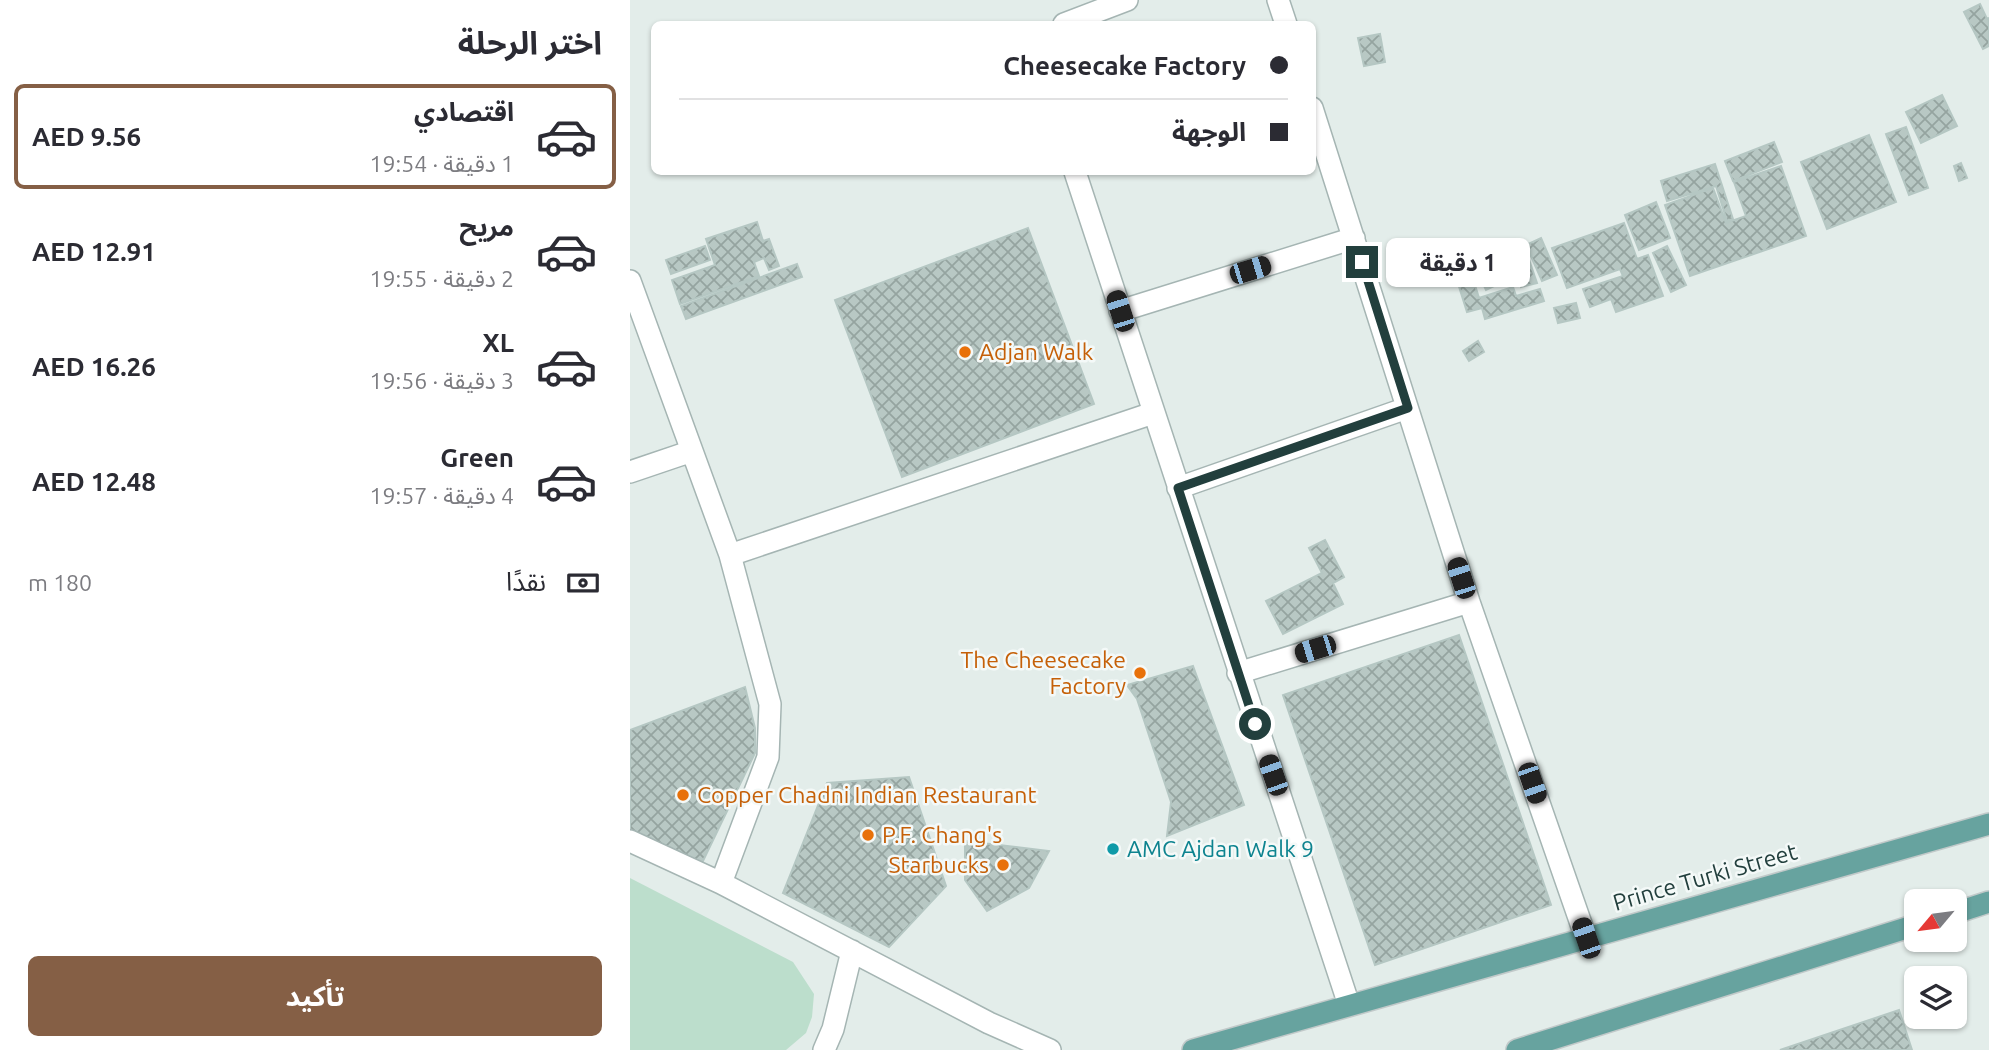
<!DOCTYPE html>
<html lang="ar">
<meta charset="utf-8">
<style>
:root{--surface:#fff;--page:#f7f7f7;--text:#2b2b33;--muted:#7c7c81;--line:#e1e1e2;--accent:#855f45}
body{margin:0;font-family:Ubuntu,"Noto Sans Arabic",sans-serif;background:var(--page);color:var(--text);direction:rtl;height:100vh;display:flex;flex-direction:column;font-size:26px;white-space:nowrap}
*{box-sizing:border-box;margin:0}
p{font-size:23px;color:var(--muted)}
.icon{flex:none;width:38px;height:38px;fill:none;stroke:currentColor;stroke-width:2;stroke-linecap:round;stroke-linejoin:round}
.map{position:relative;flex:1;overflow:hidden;direction:ltr}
.sheet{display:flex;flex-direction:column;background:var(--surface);width:630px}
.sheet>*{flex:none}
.top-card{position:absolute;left:21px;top:21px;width:665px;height:154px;border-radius:10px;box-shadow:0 2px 5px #0004;direction:rtl;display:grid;align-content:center;height:154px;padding:0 28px;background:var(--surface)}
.needle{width:46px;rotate:241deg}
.tools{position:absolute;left:1274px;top:889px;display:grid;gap:14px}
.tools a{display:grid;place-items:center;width:63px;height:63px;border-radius:10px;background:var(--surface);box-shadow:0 2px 5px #0004;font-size:35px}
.end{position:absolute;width:32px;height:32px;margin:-16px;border:9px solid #223f3d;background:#fff;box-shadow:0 0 0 4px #fff}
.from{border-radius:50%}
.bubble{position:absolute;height:49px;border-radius:10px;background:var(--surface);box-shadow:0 2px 5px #0004;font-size:23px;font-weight:700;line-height:49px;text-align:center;direction:rtl}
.car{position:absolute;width:21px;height:42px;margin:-21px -10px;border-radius:9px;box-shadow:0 0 5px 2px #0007;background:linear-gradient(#222 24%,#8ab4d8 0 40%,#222 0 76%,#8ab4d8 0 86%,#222 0)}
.top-card b{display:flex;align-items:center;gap:24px;height:66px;font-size:26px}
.top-card b+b{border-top:2px solid var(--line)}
.top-card i{width:18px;height:18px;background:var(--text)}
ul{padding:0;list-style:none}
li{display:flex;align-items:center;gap:21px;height:105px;margin:0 14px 10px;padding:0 14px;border:4px solid transparent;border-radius:10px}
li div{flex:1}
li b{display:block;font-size:26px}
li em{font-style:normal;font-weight:700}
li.active{border-color:var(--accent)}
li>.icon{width:63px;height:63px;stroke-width:1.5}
h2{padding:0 28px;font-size:32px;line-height:84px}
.pay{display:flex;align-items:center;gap:18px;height:77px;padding:0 28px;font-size:26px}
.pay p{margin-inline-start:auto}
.action{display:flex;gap:14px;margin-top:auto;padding:14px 28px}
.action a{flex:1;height:80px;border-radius:10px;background:var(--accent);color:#fff;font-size:28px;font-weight:700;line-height:80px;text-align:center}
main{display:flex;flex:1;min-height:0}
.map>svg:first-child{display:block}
.green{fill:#bcdecc}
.building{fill:url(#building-cross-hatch);stroke:#b5c7c3;stroke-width:2}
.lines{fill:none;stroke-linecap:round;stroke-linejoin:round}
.minor-casing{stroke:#a5b5b3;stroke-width:24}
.major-casing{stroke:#c1c9c9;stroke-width:24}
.minor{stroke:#fff;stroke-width:21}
.major{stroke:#67a39f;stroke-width:21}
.route{stroke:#223f3d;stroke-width:9}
.food-dot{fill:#e8710a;stroke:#f4f9f8;stroke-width:2.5}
.culture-dot{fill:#0f9aa8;stroke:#f4f9f8;stroke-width:2.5}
.labels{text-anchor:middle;stroke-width:5;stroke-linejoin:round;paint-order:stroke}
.food-label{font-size:23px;fill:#c56008;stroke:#f4f9f8;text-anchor:start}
.culture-label{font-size:23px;fill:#0d838f;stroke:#f4f9f8;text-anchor:start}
.street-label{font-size:23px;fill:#223f3d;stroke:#f4f9f8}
</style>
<main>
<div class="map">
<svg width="1359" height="1050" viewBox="0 0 1359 1050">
<defs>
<pattern id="building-cross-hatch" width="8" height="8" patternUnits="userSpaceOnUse" patternTransform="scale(1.75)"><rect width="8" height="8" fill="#b8c8c4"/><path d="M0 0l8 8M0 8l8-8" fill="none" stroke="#95a4a0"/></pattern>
</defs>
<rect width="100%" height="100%" fill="#e3edea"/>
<!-- green -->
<path class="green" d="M0,878L163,962L184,994L182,1017L176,1033L156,1050H0Z"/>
<!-- building -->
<path class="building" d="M1350,4L1357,19L1359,18V46L1353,49L1334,12Z
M750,34L755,62L734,66L728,38Z
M1312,95L1327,126L1291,143L1276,112Z
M1276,127L1298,188L1279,195L1256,134Z
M1239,135L1266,202L1197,229L1171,162Z
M1144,142L1152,162L1103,181L1095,161Z
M1331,163L1337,178L1329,181L1324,166Z
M1085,164L1103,219L1097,221L1086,186L1037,201L1031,181Z
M1151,166L1176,236L1060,276L1035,205L1083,188L1096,223L1116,216L1104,182Z
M1026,202L1040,238L1009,250L995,215Z
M127,222L133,241L139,239L149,266L139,270L134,258L124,262L129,276L50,304L42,280L85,265L76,239Z
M994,223L1007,259L1018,255L1033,296L986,312L981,299L960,307L953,289L993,276L990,269L937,288L922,248Z
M398,228L464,404L272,477L205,300Z
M911,238L927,275L912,281L896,245Z
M894,245L907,283L891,287L879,250Z
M75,246L80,260L41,274L36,260Z
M1037,246L1056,285L1041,292L1023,253Z
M875,257L885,276L856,290L847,271Z
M167,264L172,277L56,319L51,306Z
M840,269L849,298L883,287L886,296L910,289L914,301L855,319L852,308L837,312L825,274Z
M946,303L950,318L928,323L924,308Z
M848,341L854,352L839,361L833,351Z
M695,540L714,577L703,583L713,604L653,634L636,601L692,573L679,548Z
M829,635L921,905L745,965L653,695Z
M563,666L614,805L537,836L541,802L507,699L497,685Z
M115,687L125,728V753L72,863L0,837V730Z
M279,777L316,886L259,947L153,893L197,783Z
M335,841L419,851L399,888L357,911L335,880Z
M1269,1010L1282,1050H1150Z"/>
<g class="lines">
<defs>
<path id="minor" d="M648,0L656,24
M434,24L497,0
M682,108L839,602L956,938
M445,172L719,1005
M0,281L100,555L140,704L138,757L91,883
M490,311L724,238
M0,472L62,451
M548,488L777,408
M100,555L523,413
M608,673L839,602
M0,841L91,883L359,1023L420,1050
M194,1050L203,1029L222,951"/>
<path id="major" d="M1325,913L1359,902
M563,1050L1359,824
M887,1050L1286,925"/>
</defs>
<!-- minor casing -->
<use href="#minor" class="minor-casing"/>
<!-- major casing -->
<use href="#major" class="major-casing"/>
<!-- minor -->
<use href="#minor" class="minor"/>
<!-- major -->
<use href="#major" class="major"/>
</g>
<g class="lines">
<!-- route -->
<path class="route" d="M625,724L548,488L778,408L732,262"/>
</g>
<!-- markers -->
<g class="food-dot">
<circle cx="335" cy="352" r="7"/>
<circle cx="510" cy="673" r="7"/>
<circle cx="53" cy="795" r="7"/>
<circle cx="238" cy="835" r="7"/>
<circle cx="373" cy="865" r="7"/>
</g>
<circle class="culture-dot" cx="483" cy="849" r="7"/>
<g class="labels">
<!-- food labels -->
<g class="food-label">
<text x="349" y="360">Adjan Walk</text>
<text x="496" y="668" text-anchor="end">The Cheesecake<tspan x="496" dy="26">Factory</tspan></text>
<text x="67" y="803">Copper Chadni Indian Restaurant</text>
<text x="252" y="843">P.F. Chang's</text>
<text x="359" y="873" text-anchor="end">Starbucks</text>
</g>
<!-- culture labels -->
<g class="culture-label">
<text x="497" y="857">AMC Ajdan Walk 9</text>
</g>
<!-- street labels -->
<g class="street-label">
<text transform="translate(1075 877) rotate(-16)" y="8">Prince Turki Street</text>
</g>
</g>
</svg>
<div class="tools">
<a><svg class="needle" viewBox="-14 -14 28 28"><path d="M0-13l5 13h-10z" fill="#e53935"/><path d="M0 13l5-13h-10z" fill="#7c7c81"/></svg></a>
<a><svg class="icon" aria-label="layers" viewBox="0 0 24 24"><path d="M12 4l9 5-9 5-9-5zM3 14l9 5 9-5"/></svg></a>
</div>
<i class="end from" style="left:625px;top:724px"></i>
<i class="end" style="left:732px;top:262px"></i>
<div class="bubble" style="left:756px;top:238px;width:144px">1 دقيقة</div>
<i class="car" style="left:620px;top:270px;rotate:73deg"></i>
<i class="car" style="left:490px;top:311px;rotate:342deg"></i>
<i class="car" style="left:831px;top:578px;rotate:342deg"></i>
<i class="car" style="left:685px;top:649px;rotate:253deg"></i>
<i class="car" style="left:643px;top:775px;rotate:341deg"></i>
<i class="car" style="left:902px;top:783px;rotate:161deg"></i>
<i class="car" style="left:956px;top:938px;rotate:341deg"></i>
<div class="top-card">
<b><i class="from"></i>Cheesecake Factory</b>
<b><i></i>الوجهة</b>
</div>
</div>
<section class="sheet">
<h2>اختر الرحلة</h2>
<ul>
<li class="active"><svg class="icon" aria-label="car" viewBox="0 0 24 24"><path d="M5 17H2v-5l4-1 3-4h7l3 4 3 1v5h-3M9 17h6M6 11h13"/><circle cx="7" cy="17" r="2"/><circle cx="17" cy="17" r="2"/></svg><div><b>اقتصادي</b><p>1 دقيقة · 19:54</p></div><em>AED 9.56</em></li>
<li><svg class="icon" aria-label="car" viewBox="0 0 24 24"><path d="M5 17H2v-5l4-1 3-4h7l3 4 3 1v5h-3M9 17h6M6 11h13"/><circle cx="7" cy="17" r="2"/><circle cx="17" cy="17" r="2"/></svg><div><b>مريح</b><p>2 دقيقة · 19:55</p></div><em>AED 12.91</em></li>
<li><svg class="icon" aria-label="car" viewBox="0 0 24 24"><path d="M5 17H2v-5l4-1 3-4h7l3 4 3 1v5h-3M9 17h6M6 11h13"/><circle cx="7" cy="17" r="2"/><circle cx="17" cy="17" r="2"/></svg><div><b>XL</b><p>3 دقيقة · 19:56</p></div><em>AED 16.26</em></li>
<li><svg class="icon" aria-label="car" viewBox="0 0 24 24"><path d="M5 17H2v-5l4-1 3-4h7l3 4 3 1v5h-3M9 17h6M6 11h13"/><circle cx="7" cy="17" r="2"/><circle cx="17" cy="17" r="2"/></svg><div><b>Green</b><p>4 دقيقة · 19:57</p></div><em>AED 12.48</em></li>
</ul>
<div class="pay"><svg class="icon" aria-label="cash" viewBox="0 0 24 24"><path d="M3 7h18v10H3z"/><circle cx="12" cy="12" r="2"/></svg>نقدًا<p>180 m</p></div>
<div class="action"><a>تأكيد</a></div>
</section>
</main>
